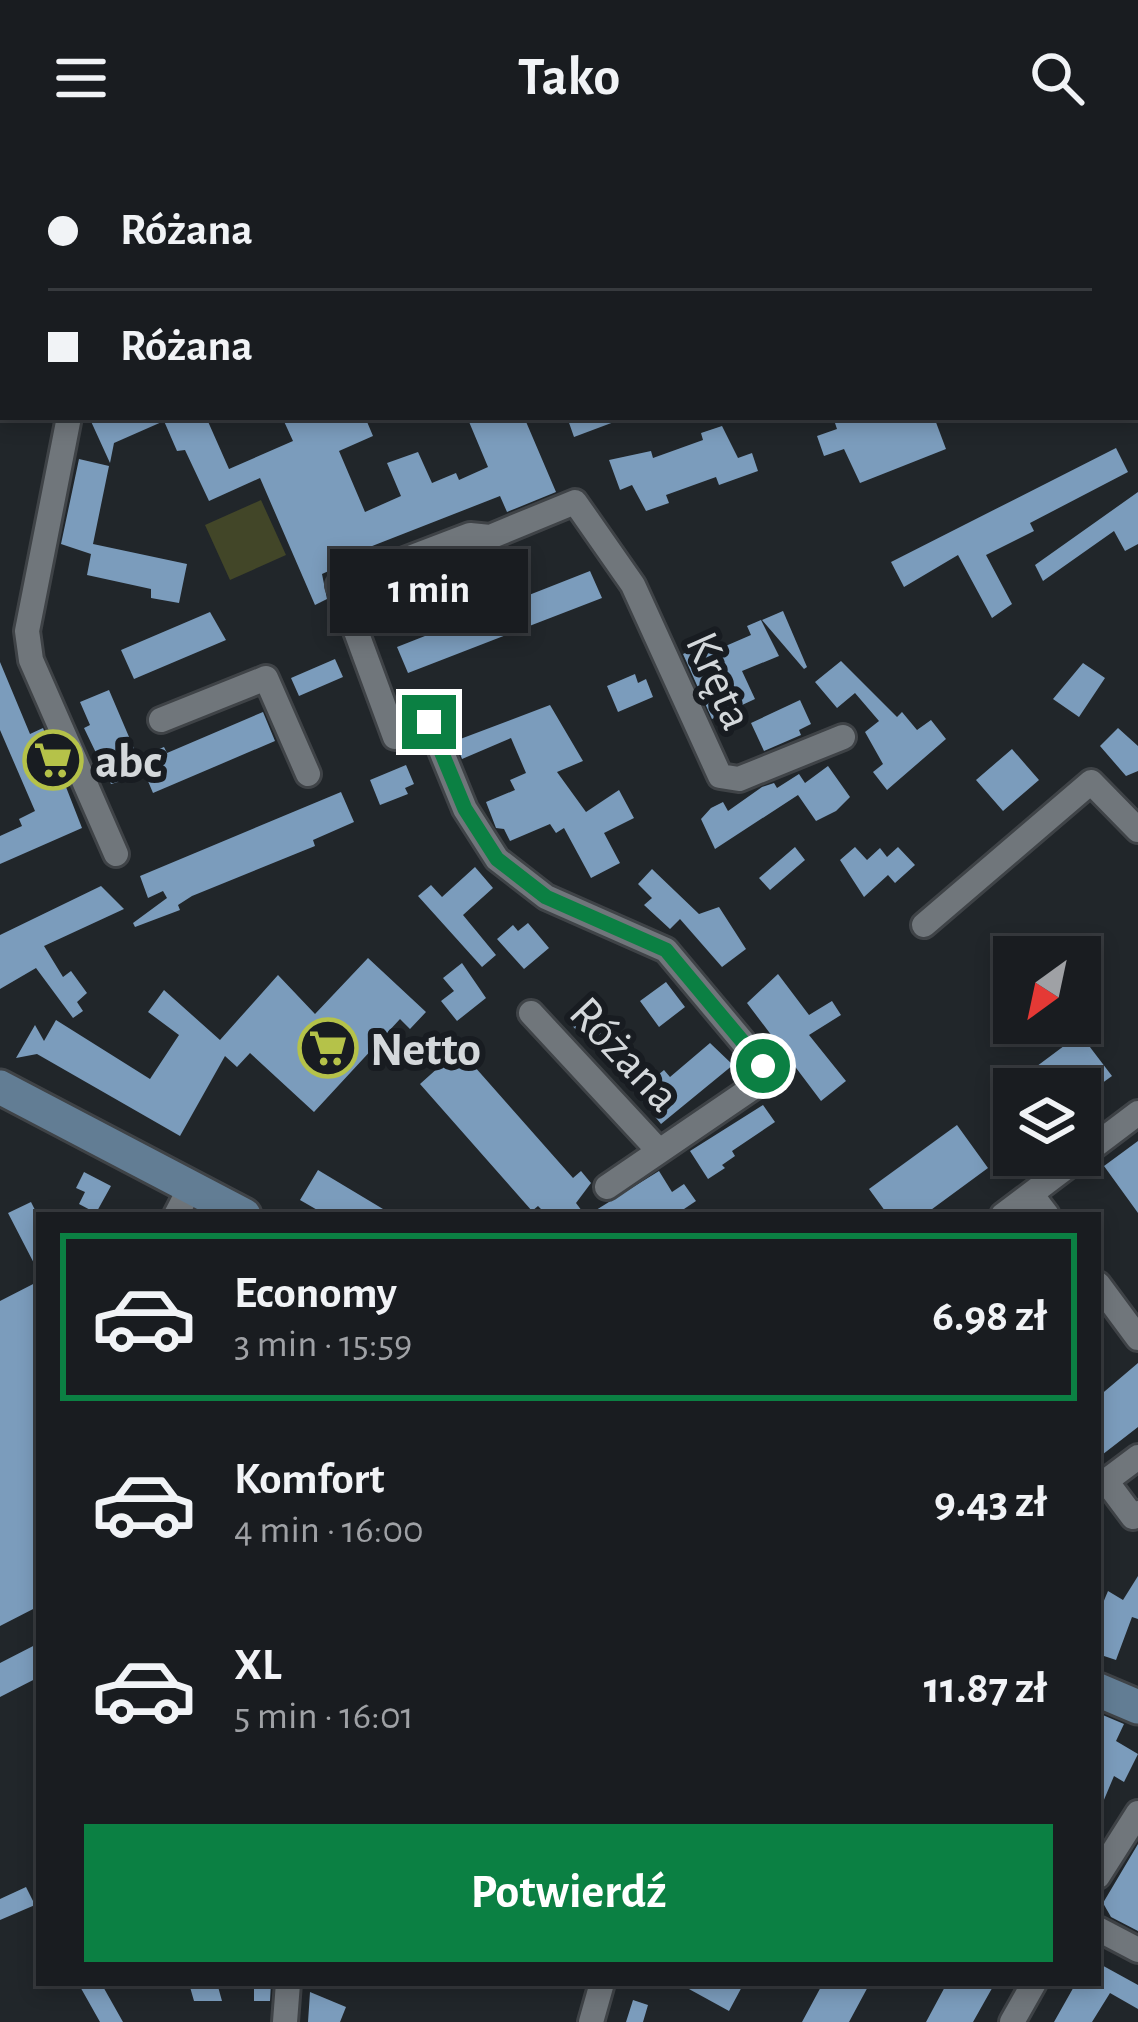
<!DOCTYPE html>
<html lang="pl">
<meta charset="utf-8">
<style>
:root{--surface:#191c20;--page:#26292d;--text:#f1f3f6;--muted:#9fa1a5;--line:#373a3e;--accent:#0b8043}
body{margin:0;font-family:"Alegreya Sans",sans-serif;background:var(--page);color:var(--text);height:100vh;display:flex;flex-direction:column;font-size:45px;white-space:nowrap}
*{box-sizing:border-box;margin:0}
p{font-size:39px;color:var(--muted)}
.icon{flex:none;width:66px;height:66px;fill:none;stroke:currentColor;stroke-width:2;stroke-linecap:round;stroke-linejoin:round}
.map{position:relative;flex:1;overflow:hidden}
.side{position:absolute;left:36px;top:1056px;width:1065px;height:774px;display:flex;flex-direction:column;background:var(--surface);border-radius:0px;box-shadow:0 6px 18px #0003,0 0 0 3px var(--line)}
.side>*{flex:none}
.banner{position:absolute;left:0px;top:0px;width:1140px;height:264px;box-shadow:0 6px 18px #0003,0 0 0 3px var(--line);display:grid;align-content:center;height:264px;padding:0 48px;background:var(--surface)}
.needle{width:78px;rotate:213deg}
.tools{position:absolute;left:993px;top:780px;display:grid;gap:24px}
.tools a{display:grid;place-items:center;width:108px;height:108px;border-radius:0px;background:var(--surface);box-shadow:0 6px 18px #0003,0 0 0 3px var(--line);font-size:60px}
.end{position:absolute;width:54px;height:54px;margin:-27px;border:15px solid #0b8043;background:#fff;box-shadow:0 0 0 6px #fff}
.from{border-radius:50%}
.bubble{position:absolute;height:84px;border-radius:0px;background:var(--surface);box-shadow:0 6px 18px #0003,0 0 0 3px var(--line);font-size:39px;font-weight:600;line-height:84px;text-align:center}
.banner b{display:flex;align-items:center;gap:42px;height:114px;font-size:45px}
.banner b+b{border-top:3px solid var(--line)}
.banner i{width:30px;height:30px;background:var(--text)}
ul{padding:21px 0 0;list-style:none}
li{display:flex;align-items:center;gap:36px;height:168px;margin:0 24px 18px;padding:0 24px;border:6px solid transparent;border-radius:0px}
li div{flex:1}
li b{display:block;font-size:45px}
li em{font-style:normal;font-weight:600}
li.selected{border-color:var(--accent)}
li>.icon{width:108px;height:108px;stroke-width:1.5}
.cta{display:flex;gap:24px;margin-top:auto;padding:24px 48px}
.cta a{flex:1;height:138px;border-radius:0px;background:var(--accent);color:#fff;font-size:48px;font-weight:600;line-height:138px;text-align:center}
header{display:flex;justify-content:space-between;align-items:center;height:156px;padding:0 48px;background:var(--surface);font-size:54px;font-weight:600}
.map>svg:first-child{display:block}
.green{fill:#424628}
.building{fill:#7b9cbc}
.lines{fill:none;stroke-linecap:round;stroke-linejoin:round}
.street-casing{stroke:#3f4347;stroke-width:30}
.secondary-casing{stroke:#3f4347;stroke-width:39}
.street{stroke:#70767b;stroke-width:24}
.secondary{stroke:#627d94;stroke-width:33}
.route{stroke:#0b8043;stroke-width:15}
.labels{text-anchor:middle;stroke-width:12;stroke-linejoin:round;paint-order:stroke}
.street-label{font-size:48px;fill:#d4d8db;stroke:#181c21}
.poi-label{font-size:48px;font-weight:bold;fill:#d4d8db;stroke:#181c21;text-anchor:start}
</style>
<header><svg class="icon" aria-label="menu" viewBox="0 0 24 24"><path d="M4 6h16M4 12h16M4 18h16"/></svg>Tako<svg class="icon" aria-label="search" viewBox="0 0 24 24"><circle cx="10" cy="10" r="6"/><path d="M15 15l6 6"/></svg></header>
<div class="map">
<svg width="1138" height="1866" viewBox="0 0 1138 1866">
<rect width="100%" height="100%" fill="#21262a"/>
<!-- green -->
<path class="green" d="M261,344L286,399L230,424L205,369Z"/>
<!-- building -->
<path class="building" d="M89,261H206L229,313L293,285L282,261H365L373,280L339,295L365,356L401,340L387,307L418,296L432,327L456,317L459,324L488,311L467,261H524L556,336L507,356L500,340L362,394L364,399L322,418L327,443L315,449L260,322L209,345L185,294L177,295L164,265L114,287L110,307Z
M567,261H622V263L574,281Z
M833,261H934L946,293L860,327L844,293L824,300L817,280L837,273Z
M722,270L738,302L752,297L758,315L719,329L716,321L666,339L669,347L646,355L632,329L620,334L609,304L651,295L653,302L703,284L701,277Z
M1116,292L1128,316L1030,367L1034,375L986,399L1012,448L992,462L958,399L904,431L891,406Z
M79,303L109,310L93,388L187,408L179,447L151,442V433L87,419L91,398L61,388Z
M1138,336V388L1125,395L1114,375L1043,425L1035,409Z
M590,415L602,442L408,517L397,491Z
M783,455L807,511L804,513L762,464Z
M210,456L226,484L134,523L121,494Z
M761,464L779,500L742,515L755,543L712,563L683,498L717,483L721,492L751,479L747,470Z
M335,503L343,521L299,540L291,522Z
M841,505L897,561L902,556L917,574L931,564L946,583L887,634L873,616L883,608L865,576L879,565L855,537L837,552L815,526Z
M0,506L30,578L43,572L82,672L0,708V680L22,670L19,663L35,655L0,574Z
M1083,507L1105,522L1079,561L1053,543Z
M635,518L638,527L646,523L653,541L618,556L607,530Z
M109,534L138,602L164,591L167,597L263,556L275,585L153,637L145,618L111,628L84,572L90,569L80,546Z
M800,544L811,568L799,574L801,579L764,595L751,567Z
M550,549L583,605L557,616L586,656L619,634L634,662L604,677L620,707L591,722L564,672L556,677L550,668L510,685L504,673L496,672L486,646L515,634L510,624L526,617L511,582L462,603L455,585Z
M1118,572L1138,590V615L1126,620L1100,590Z
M1012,593L1039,624L1003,655L976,624Z
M406,609L414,628L405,632L408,638L380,649L370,624Z
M828,610L850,641L836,655L816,665L798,639L715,693L701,663L711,652L723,646L728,655L762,631L774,627L777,632L799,618L805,627Z
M341,636L354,666L313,684L315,690L192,740L178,749L180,754L135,771L133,767L167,742L163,735L148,742L140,720Z
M795,691L805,704L770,734L759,722Z
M855,691L867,704L880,692L887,701L898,691L915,709L895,727L888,719L864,741L840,704Z
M475,711L493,732L463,759L496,799L482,811L418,740L431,729L442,741Z
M652,713L699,758L719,751L746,793L722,811L680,763L670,773L644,749L652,742L638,728Z
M101,730L124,753L44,790L63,821L71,815L87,837L77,846L83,855L73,862L36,812L0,833V779Z
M528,767L549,792L524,813L497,783L513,769L518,775Z
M368,802L426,856L410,873L400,863L314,956L250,897L237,911L225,900L180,980L37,898L16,902L35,869L44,885L56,864L150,923L179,879L148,856L164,834L220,884L278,819L315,858Z
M462,807L486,842L457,865L441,845L454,835L443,822Z
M778,818L809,859L832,845L841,859L809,879L846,925L821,945L747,847Z
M666,826L685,851L659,871L640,845Z
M589,841L614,871L592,891L566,863Z
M1080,878L1112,920L1080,943V933H1014V969L994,942Z
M710,887L733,909L661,968L636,937L664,914L670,921Z
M459,893L573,1022L581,1015L591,1027L576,1047L585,1059H547L538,1050L532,1055L420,928Z
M763,949L775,966L732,995L735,1000L722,1009L725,1012L708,1023L690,995Z
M957,969L988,1012L924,1059H888L869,1033Z
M1138,985V1057L1104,1010Z
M318,1014L393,1059H326L300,1044Z
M659,1015L672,1036L684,1028L696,1045L675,1059H588Z
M84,1016L111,1030L96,1057L79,1048L85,1036L76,1032Z
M31,1046L39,1062V1117L8,1057Z
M39,1125V1450L0,1470V1145Z
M1138,1207V1271L1098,1302V1241Z
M1138,1420V1463L1132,1461L1116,1504L1098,1498V1445L1103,1447L1108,1435L1123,1444Z
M39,1487V1521L0,1541V1507Z
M1098,1557L1124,1568L1116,1585L1138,1598L1124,1626L1114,1620L1098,1658Z
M1138,1688V1775L1111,1761L1103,1747Z
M26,1731L35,1749L0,1764V1743Z
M1098,1807L1138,1829V1853L1110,1837L1092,1866H1054L1076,1827H1098Z
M78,1827H101L123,1866H100Z
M217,1827L222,1845H194L190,1831Z
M254,1827H271L270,1845H254Z
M678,1827H744L729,1855Z
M823,1827H870L849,1866H802Z
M947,1827H995L973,1866H926Z
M310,1836L346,1851L340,1866H308Z
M633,1844L648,1849L643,1866H626Z"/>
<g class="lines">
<defs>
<path id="street" d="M222,3L230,0
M893,3L908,0
M0,106L3,104
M0,213H3
M69,261L27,475L31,504L116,698
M161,564L266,522L308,618
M429,565L465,653L497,703L546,741L666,794L763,910L758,928L607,1031
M395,581L339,429L470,379L490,381L575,346L633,429L720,620L739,623L843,581
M924,769L1091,626L1138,674
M531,857L659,995
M1031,1038L1047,1059
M176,1059L191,1030
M1003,1059L1138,957
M1098,1128L1138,1182
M1138,1301L1106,1325L1133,1361L1138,1357
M1098,1720L1138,1657
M1098,1773L1138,1794
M285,1866L288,1827
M591,1866L602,1827
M1012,1866L1034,1827"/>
<path id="secondary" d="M0,931L244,1059
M1098,1534L1138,1551"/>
</defs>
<!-- street casing -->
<use href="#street" class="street-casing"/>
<!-- secondary casing -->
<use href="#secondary" class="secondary-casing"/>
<!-- street -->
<use href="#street" class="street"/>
<!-- secondary -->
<use href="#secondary" class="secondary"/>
</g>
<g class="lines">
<!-- route -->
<path class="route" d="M429,566L465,653L497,703L546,741L666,794L763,910"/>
</g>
<!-- icons -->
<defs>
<symbol id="supermarket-ring" viewBox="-11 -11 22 22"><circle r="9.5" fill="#181c21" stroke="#b5c249" stroke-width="1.5"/><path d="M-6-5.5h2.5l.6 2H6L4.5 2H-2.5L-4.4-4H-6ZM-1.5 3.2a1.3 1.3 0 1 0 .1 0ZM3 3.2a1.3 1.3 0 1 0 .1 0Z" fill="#b5c249"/></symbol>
</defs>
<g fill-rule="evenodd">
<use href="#supermarket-ring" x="20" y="571" width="66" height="66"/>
<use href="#supermarket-ring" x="295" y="859" width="66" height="66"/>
</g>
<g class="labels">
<!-- street labels -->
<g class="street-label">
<text transform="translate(721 524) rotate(66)" y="17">Kręta</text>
<text transform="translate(626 897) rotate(47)" y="17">Różana</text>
</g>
<!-- poi labels -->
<g class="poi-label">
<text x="95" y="621">abc</text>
<text x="370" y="909">Netto</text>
</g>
</g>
</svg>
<div class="tools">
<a><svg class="needle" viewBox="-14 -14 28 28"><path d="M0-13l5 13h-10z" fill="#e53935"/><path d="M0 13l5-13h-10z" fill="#9fa1a5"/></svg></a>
<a><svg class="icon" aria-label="layers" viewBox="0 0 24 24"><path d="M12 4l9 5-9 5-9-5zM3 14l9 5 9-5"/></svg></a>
</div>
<i class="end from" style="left:763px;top:910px"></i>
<i class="end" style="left:429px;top:566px"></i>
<div class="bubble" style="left:330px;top:393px;width:198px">1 min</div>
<div class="banner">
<b><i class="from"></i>Różana</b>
<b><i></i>Różana</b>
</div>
<section class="side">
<ul>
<li class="selected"><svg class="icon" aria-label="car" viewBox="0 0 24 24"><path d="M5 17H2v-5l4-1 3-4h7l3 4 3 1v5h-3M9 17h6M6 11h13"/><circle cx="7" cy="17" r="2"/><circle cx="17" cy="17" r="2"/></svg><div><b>Economy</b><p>3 min · 15:59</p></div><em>6.98 zł</em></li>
<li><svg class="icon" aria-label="car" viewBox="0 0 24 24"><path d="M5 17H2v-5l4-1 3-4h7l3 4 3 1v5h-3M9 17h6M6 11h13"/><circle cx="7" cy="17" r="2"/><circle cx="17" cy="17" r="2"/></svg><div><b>Komfort</b><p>4 min · 16:00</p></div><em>9.43 zł</em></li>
<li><svg class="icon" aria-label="car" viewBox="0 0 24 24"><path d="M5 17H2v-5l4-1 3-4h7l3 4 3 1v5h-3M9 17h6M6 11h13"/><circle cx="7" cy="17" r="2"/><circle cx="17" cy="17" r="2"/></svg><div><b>XL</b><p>5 min · 16:01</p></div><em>11.87 zł</em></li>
</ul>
<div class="cta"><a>Potwierdź</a></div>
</section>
</div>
